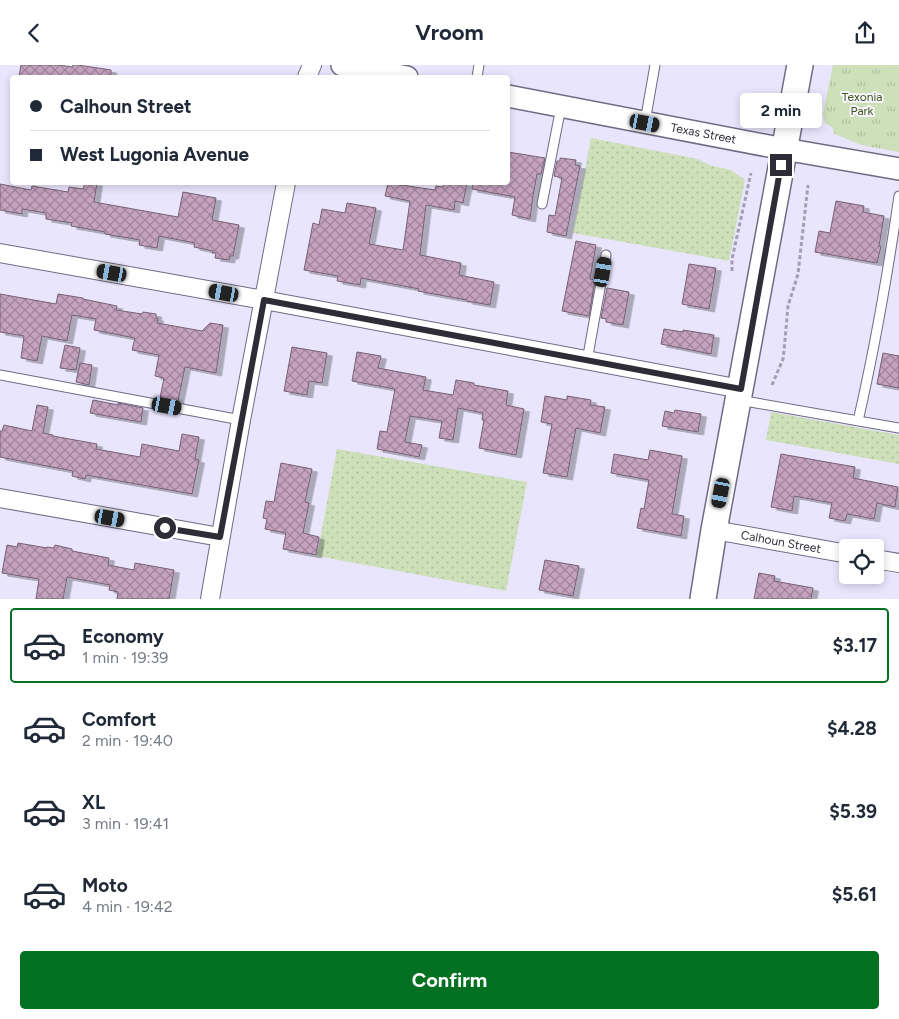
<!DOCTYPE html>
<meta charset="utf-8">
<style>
:root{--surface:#fff;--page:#f6f6f7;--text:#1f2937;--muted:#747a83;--line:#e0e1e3;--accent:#047021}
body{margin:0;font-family:Figtree,sans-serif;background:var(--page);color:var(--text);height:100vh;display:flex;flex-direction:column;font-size:19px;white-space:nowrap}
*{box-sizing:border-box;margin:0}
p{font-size:16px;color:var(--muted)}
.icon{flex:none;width:28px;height:28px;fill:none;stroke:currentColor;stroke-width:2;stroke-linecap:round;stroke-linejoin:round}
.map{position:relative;height:534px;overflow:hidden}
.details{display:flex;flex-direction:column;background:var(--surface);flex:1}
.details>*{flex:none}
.guide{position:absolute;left:10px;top:10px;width:500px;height:110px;border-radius:5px;box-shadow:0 2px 8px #0003;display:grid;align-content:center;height:110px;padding:0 20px;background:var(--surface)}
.buttons{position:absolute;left:839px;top:474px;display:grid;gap:10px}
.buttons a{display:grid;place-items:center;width:45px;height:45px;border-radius:5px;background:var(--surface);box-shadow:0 2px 8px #0003;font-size:25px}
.end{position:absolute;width:22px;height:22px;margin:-11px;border:6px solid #2e2c37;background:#fff;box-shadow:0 0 0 2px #fff}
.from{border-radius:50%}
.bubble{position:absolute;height:35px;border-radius:5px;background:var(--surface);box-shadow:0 2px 8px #0003;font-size:16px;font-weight:700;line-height:35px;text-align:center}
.car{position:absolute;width:15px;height:30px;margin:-15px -8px;border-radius:6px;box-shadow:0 0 4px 1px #0007;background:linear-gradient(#222 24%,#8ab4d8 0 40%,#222 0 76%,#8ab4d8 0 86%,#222 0)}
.guide b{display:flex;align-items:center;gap:18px;height:48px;font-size:19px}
.guide b+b{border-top:1px solid var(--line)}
.guide i{width:12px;height:12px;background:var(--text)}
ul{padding:9px 0 0;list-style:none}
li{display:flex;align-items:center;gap:15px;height:75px;margin:0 10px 8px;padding:0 10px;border:2px solid transparent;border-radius:5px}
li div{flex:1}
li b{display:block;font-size:19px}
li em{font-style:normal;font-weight:700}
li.current{border-color:var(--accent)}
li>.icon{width:45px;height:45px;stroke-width:1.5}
.cta{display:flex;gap:10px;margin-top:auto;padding:10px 20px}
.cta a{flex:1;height:58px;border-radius:5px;background:var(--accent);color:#fff;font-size:20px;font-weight:700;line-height:58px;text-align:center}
header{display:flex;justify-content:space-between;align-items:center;height:65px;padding:0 20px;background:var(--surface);font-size:22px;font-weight:700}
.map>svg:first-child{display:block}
.grass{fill:url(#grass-dots)}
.park{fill:url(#park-tufts)}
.building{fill:url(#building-cross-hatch);stroke:#776173;filter:url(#shadow)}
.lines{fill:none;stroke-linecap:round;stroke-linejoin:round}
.service-casing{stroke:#706b84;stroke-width:11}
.minor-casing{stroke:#706b84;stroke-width:20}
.tertiary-casing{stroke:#706b84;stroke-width:24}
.secondary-casing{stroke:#706b84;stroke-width:28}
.path{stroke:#a29fb2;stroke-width:3;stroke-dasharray:4 2.5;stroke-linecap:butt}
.service{stroke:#fff;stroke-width:9}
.minor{stroke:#fff;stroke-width:18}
.tertiary{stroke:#fff;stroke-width:21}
.secondary{stroke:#fff;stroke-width:25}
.route{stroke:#2e2c37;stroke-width:6}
.labels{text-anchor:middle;stroke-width:4;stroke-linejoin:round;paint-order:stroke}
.park-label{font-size:12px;fill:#3e551c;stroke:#f6f5fb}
.street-label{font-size:12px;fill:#2e2c37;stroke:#f6f5fb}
</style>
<header><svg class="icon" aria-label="back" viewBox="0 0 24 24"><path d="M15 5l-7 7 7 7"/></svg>Vroom<svg class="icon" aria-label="share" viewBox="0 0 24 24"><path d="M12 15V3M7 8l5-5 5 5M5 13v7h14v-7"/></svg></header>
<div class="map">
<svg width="899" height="534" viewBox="0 0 899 534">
<defs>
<pattern id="grass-dots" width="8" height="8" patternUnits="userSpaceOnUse" patternTransform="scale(1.25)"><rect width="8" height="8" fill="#cde0b9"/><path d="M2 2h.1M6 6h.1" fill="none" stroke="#b0c0a0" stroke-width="1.8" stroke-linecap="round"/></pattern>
<pattern id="park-tufts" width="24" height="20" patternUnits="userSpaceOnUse" patternTransform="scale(1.25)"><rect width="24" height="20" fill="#cde0b9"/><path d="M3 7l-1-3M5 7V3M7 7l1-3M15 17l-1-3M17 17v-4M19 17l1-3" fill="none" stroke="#b0c0a0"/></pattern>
<pattern id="building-cross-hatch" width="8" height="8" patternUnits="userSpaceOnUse" patternTransform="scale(1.25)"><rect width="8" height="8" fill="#c5a2bf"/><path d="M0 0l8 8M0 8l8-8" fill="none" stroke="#a0849c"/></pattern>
<filter id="shadow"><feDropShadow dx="5.5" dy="3" stdDeviation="0" flood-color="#0004"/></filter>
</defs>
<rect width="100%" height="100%" fill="#e9e5fd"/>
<!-- grass -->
<path class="grass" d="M591,73L697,94L712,101L731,105L745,115L729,196L573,168Z
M771,347L899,370V399L766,375Z
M337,384L527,417L506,526L317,491Z"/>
<!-- park -->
<path class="park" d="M833,0H899V87L861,80L833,68V63L825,58L823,49Z"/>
<!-- building -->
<path class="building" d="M21,0H60L72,2L73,0H78L111,5V12H19Z
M508,87L545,93L541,109H537L533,131L530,154L512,150L515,132L472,124L473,118H508Z
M560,93L576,95L575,100L580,101L566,171L547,167L549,150L555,151L562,113L554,111L557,96H560Z
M85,118H97L94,137L178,152L183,127L216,133L212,155L239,160L233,191H230L229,195L215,193L216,188H212L213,186L194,182L195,178L159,171L157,183L139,180L140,175L105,169V167L71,161L72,158L46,154V148L22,144V149L0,145V119L31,125L32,121L68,127L69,122L83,124Z
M388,118L435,125L436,121L443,122L444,118H467L463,138L455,136L454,145L426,140L420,190L461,198L459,210L494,217L490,240L467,236V235L418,226L419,224L361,213L360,220L337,216L338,211L304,205L313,158L319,160L322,144L345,148L347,138L376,143L369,179L403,185L410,136L385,131Z
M836,136L864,141L863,147L884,151L879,181H881L877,198L815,187L819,166L830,168Z
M576,176L596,180L590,214L595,215L589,251L562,246Z
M689,199L716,203L709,244L682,239Z
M607,223L629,227L623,260L606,257V254L601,253Z
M0,229L56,239L58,229L83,233V234L117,241L116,245L142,249L143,247L156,249V253H158L157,258L202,266L210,258L223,260L216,308L185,302L178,336L160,333L164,313L155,311L159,290L132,285L135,273L94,265L96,254L72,250L67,276L42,271L37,296L21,293L24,271L0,267Z
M664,264L683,267V265L714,270L711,289L661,279Z
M65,280L80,283L76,305L60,303Z
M292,282L327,288L322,318L309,316L307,330L284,326Z
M357,287L381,291L378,303L426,312L423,325L453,330L456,315L474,318V320L508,326L506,340L524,344L516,390L479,383L484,355H482L483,348L458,343L453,375L439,373L442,356L410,351L405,377L422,380L419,392L377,384L380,366L387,367L395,324L352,316Z
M883,288L899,291V323L877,319Z
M80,298L92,300L89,320L76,317Z
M545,331L567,335V331L591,335L590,340L605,342L600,368L576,363L567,412L543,408L552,359L541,357Z
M93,335L118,340V338L143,343L141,357L90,348Z
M37,340L48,342L43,368L53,370V371L97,379L96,384L140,392L142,379L179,386L182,369L199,372L195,394L199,395L192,429L86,410L85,414L72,411L73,406L0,392V366H2L4,360L32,366Z
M675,345L701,349L698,367L662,361L665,346L674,348Z
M650,385L682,391L672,449L684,451L681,471L637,463L641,443L644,444L649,415L611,408L614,389L648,395Z
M781,389L855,402L853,413L898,422L895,442L877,438L874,454L847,449L845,456L829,453L832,438L794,431L792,446L771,442Z
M281,398L312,404L305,437L309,438L303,468L319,472L316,490L283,484L286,468L265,464L267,454L263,453L266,436L274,437Z
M18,478L47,483V482L54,483L55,480L72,484V486L109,493L108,500L134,505L135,498L174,505L169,534H117L118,527L109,525L110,520L67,512L63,534H36L39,514L2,508L7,480L17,482Z
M545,495L579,501L573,531L539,525Z
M759,508L775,511L774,516L813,523L811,534H754Z"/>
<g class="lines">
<defs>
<path id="service" d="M477,12L479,0
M645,57L655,0
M542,139L561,42
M587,296L606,190
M0,310L241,355
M739,335L899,363
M858,356C875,282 888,207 899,131"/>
<g id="minor">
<path d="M307,12L312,0"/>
<path d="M0,188L264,235L741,324"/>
<path d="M0,433L220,472"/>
<path id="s1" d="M714,465L848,489"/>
<path d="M875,494L899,498"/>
<path d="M210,534L241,355L286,118"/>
</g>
<g id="tertiary">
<path d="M342,0L407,12"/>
<path id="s2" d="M508,31L784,84L899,104"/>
</g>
<path id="secondary" d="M703,534L714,465L800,0"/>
</defs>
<!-- service casing -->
<use href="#service" class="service-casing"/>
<!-- minor casing -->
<use href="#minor" class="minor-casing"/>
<!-- tertiary casing -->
<use href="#tertiary" class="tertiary-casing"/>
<!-- secondary casing -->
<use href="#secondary" class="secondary-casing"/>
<!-- path -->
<path class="path" d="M732,206V194L751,108
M772,320L783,294L784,286L788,241L798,209L808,120"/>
<!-- service -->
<use href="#service" class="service"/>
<!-- minor -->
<use href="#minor" class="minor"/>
<!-- tertiary -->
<use href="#tertiary" class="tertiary"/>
<!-- secondary -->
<use href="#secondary" class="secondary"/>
</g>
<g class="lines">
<!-- route -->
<path class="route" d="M165,463L220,472L264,235L741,324L781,100"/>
</g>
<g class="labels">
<!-- park labels -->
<g class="park-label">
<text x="862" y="36">Texonia<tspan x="862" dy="14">Park</tspan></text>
</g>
<!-- street labels -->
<g class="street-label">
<text dy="4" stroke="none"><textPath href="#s2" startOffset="199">Texas Street</textPath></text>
<text dy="4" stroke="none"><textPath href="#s1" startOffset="68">Calhoun Street</textPath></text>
</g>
</g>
</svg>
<div class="buttons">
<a><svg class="icon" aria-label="locate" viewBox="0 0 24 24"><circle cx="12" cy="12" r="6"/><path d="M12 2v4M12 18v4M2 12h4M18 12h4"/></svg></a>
</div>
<i class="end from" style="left:165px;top:463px"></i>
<i class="end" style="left:781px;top:100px"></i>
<div class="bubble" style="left:740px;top:28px;width:82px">2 min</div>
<i class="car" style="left:645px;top:58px;rotate:101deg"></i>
<i class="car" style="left:603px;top:207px;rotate:10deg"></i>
<i class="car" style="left:112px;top:208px;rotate:280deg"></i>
<i class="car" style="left:224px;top:228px;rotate:280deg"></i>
<i class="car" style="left:167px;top:341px;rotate:101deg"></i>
<i class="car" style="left:721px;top:428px;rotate:191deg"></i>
<i class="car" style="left:110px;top:453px;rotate:100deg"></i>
<div class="guide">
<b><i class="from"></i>Calhoun Street</b>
<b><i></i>West Lugonia Avenue</b>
</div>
</div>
<section class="details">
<ul>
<li class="current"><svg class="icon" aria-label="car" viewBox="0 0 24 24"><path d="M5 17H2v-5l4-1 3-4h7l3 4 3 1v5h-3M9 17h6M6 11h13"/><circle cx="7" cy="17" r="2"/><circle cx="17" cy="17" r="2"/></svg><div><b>Economy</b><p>1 min · 19:39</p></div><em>$3.17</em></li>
<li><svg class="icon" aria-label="car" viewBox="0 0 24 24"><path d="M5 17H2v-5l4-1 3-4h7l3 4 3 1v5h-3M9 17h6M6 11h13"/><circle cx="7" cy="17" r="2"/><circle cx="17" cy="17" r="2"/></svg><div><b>Comfort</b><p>2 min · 19:40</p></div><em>$4.28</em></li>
<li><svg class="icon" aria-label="car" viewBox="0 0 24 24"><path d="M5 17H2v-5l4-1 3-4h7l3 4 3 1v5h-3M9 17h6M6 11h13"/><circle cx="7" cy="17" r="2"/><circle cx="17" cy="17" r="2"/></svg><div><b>XL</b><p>3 min · 19:41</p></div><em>$5.39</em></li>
<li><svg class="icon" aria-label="car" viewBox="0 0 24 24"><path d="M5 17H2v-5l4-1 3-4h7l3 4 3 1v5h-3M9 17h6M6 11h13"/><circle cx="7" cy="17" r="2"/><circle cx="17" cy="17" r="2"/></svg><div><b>Moto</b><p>4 min · 19:42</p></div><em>$5.61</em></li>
</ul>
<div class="cta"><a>Confirm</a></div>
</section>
